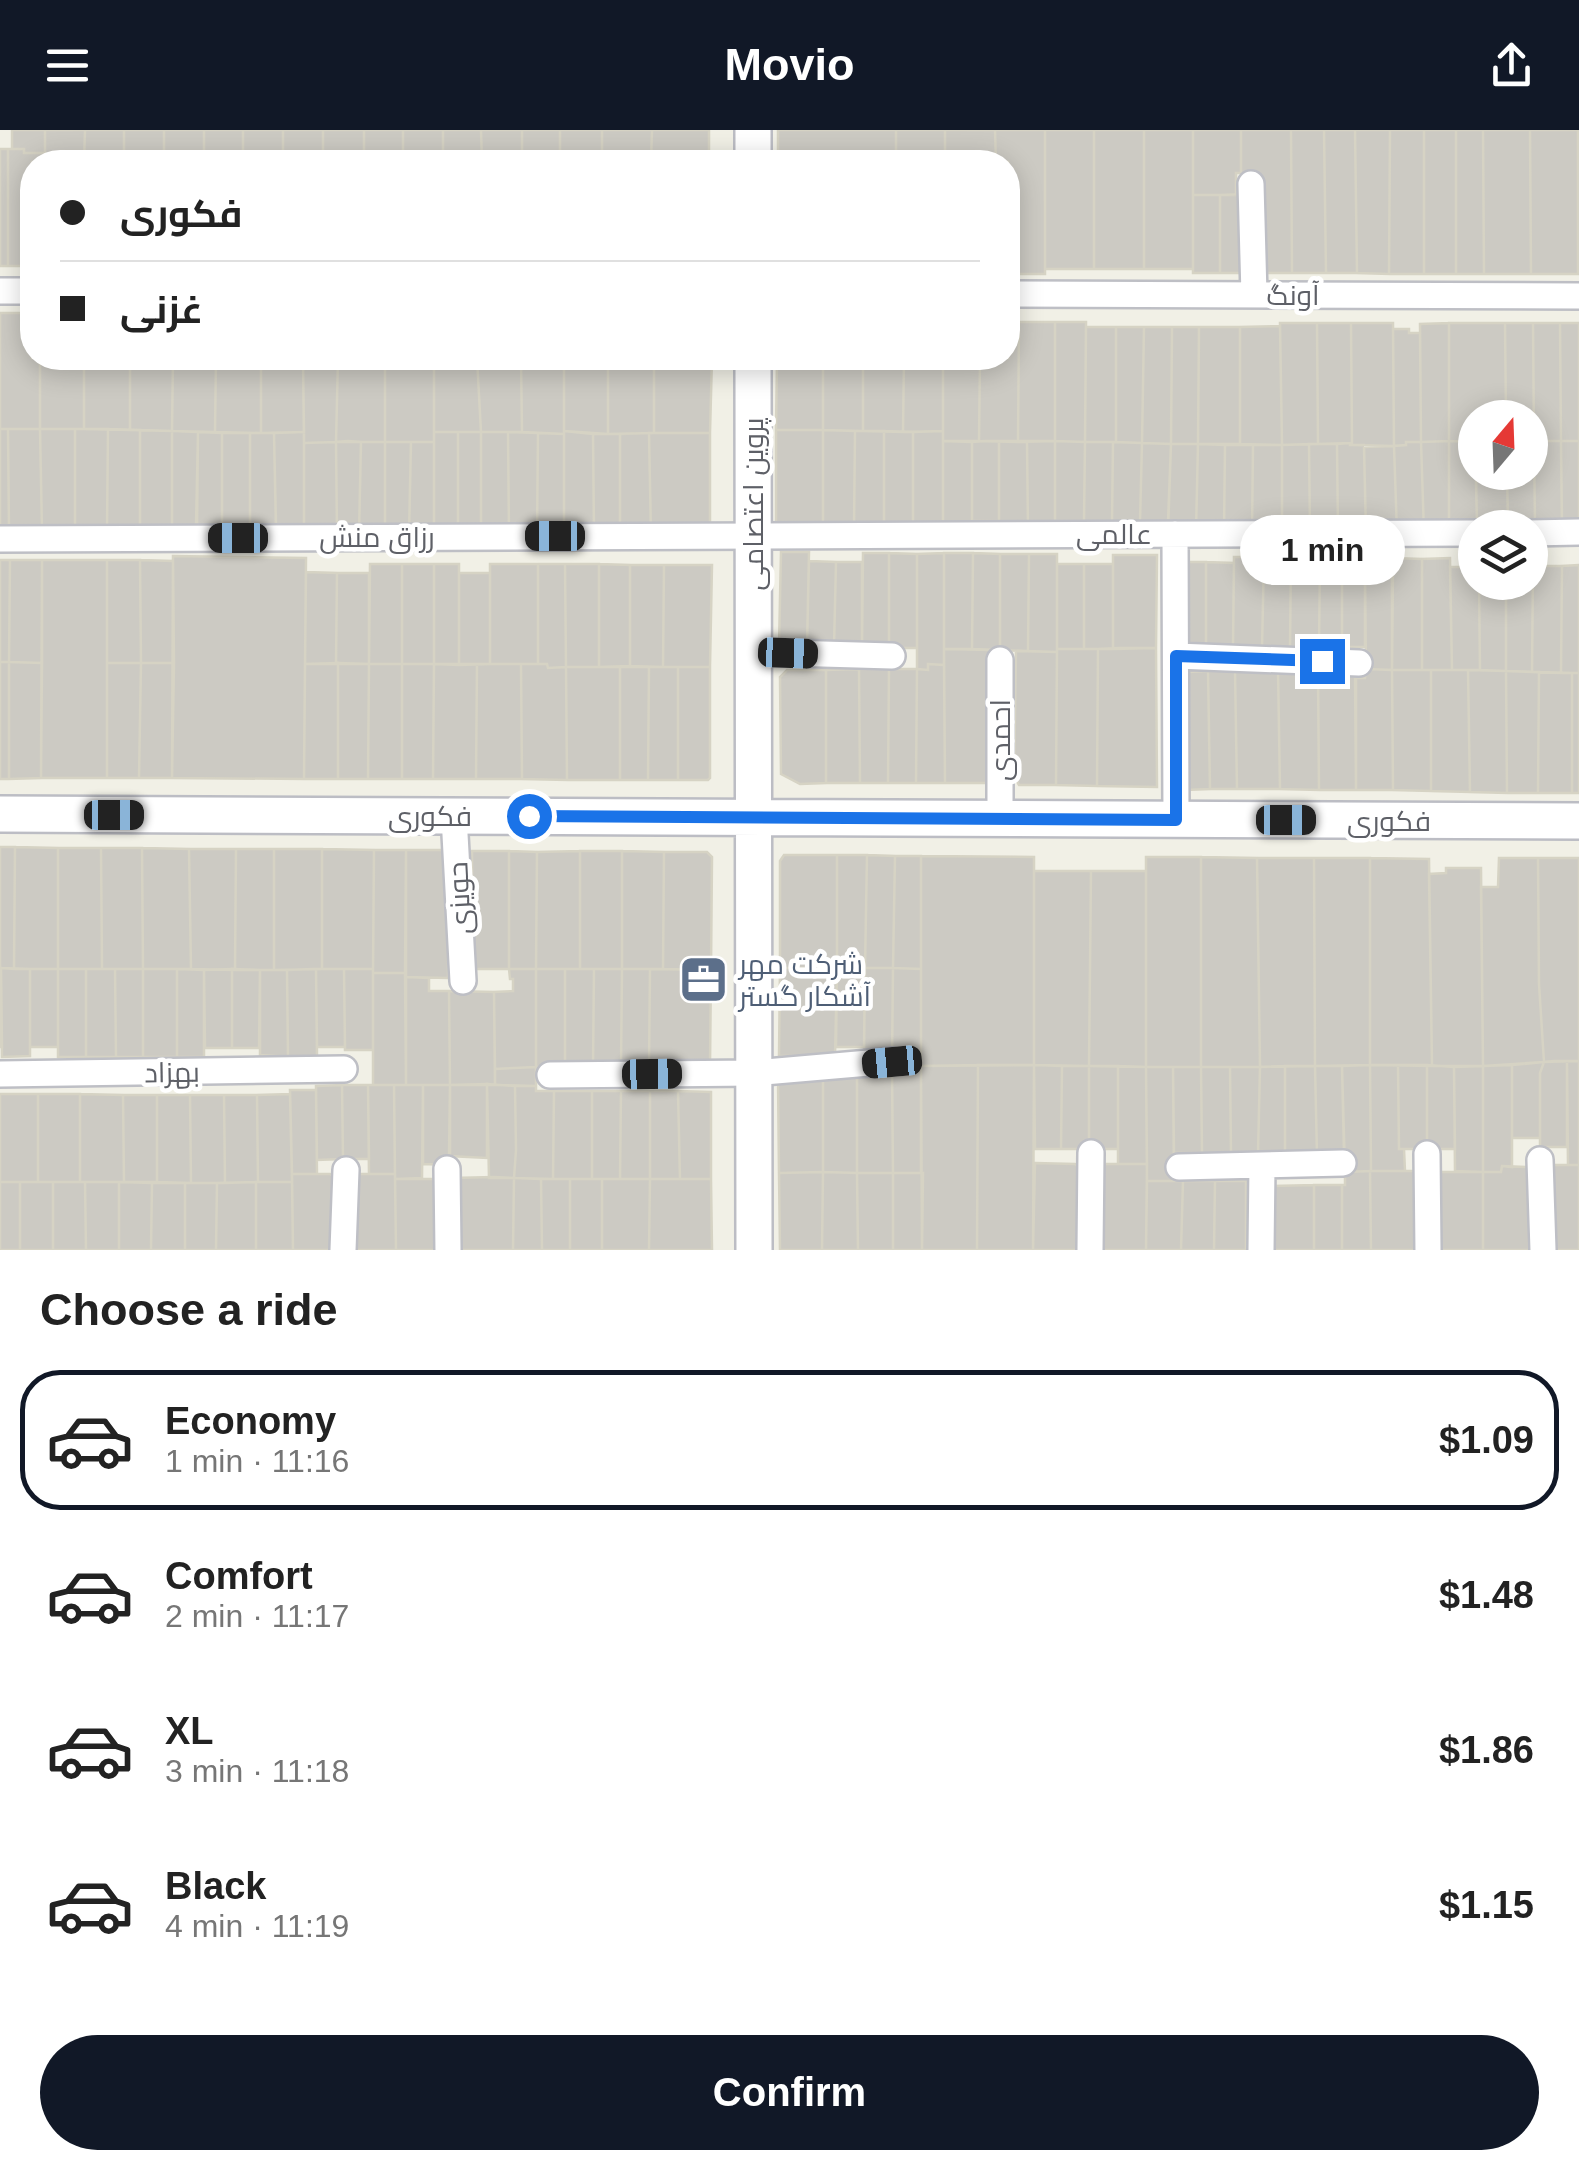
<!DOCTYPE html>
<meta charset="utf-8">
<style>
:root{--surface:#fff;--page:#f2f2f2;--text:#222;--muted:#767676;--line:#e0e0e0;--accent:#111827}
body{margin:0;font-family:Helvetica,Cairo,sans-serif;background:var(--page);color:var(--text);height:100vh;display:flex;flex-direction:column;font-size:38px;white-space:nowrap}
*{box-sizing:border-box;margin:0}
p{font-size:32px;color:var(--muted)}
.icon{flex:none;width:55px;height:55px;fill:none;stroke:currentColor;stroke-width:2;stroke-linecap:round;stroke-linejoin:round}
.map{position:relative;height:1120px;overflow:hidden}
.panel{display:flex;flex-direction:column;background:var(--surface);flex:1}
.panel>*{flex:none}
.hud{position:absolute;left:20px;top:20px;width:1000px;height:220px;border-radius:40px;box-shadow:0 5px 25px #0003;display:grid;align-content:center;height:220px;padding:0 40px;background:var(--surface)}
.needle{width:65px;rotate:19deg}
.tools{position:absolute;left:1458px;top:270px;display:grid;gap:20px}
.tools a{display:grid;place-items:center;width:90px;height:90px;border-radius:50%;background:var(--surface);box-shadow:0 5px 25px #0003;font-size:50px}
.end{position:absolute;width:45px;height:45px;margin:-22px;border:12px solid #1a73e8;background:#fff;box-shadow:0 0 0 5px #fff}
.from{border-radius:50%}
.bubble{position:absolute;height:70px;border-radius:35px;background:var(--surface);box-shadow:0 5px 25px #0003;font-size:32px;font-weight:800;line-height:70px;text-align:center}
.car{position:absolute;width:30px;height:60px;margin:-30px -15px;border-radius:12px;box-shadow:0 0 8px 2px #0007;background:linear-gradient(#222 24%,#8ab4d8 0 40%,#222 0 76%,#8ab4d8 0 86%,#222 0)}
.hud b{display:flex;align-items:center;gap:35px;height:95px;font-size:38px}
.hud b+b{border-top:2px solid var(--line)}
.hud i{width:25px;height:25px;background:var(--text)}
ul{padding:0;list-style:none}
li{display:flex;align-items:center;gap:30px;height:140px;margin:0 20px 15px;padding:0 20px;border:5px solid transparent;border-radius:40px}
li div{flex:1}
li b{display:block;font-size:38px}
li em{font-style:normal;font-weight:800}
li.current{border-color:var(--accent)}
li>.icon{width:90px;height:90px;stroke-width:1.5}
h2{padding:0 40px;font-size:45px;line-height:120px}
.cta{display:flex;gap:20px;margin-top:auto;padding:20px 40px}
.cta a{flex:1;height:115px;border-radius:60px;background:var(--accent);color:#fff;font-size:40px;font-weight:800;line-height:115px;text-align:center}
header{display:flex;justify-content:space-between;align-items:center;height:130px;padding:0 40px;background:var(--accent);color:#fff;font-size:45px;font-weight:800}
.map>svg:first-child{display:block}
.building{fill:#cccac3;stroke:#d6d3c4;stroke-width:2.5}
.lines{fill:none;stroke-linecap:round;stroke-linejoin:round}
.street-casing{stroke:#bebfc5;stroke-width:30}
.secondary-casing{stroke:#bcbdc4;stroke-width:40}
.street{stroke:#fff;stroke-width:25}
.secondary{stroke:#fff;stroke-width:35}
.route{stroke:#1a73e8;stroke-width:12}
.labels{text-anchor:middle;stroke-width:9;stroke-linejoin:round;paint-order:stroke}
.street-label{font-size:28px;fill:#5e6067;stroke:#fff}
.service-label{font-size:28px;fill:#4e5e75;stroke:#fff;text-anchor:start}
</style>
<header><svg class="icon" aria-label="menu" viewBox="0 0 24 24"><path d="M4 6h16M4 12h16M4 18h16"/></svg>Movio<svg class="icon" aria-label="share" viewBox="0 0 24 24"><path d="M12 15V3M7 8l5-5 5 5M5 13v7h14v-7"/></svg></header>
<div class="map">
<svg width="1579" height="1120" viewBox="0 0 1579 1120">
<rect width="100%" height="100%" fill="#f1f0e6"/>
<!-- building -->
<path class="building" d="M12,0H45V23H24V19H12Z
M45,0H85L84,32H45Z
M85,0H124V32H84Z
M124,0H164V32H124Z
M164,0H204V32H164Z
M204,0H243V32H204Z
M243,0H283V32H243Z
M283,0H323V32H283Z
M323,0H364V32H323Z
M364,0H403V32H364Z
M403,0H443V32H403Z
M443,0H481L482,32H443Z
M481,0H522V32H482Z
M522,0H560V32H522Z
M560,0H602V32H560Z
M602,0H652L651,32H602Z
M652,0H709V32H651Z
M778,0H896V32H778Z
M896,0H945V32H896Z
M945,0H995L996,32H945Z
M995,0H1045V144H1008V32H996Z
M1045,0H1094V139H1045Z
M1094,0H1144V139H1094Z
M1144,0H1193V139H1144Z
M1193,0H1241V43H1236V65H1193Z
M1241,0H1291L1292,143H1260V47L1241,43Z
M1291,0H1324L1326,143H1292Z
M1324,0H1355L1357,143H1326Z
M1355,0H1390L1389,144L1357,143Z
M1390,0H1424V144H1389Z
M1424,0H1456V144H1424Z
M1456,0H1483L1484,144H1456Z
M1483,0H1530L1531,144H1484Z
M1530,0H1578V144H1531Z
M1578,0H1579V144L1578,73Z
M0,19H8V136H0Z
M8,19H24V23H45V32H32V136H8Z
M1248,64V143H1220V65Z
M1193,65H1220V143H1193Z
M0,183H32V228H40V299H0Z
M1008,192H1019L1018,312L979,311L980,228H1008Z
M1019,192H1055V311L1018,312Z
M1055,192H1086L1085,312L1055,311Z
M1280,193H1317L1318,314L1282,315Z
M1317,193H1351L1352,315H1350V313L1318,314Z
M1351,193H1393L1394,316L1352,315Z
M1449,193V311L1421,312L1420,194Z
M1449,193H1505L1506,288H1475V312L1449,311Z
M1505,193H1533L1534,311H1530V288H1506Z
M1533,193H1560L1561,311H1534Z
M1560,193H1579V311H1561Z
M1280,196L1282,315L1240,314V197Z
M1086,197H1116V312H1085Z
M1116,197H1144L1142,313L1116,312Z
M1144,197H1172L1171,314L1142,313Z
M1172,197H1199L1198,314H1171Z
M1199,197H1240V314H1198Z
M1393,199H1409V203H1420L1421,312H1406V315L1394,316Z
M40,228H84V299H40Z
M84,228H130V300L84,299Z
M130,228H173L172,301L130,300Z
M173,228H216L215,302L172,301Z
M216,228H261V303L215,302Z
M261,228H303L304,302L261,303Z
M303,228H338L336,312L304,313Z
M338,228H385V312H336Z
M385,228H434V312H385Z
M434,228H477L481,302H434Z
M477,228H521L522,302H481Z
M521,228H564V304L522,302Z
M564,228H608V304L564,301Z
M608,228H654V303L608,304Z
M654,228H712L710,303H654Z
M777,228H823V300H776Z
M823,228H863V301L823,300Z
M863,228H904L903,302L863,301Z
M904,228H943V301L903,302Z
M943,228H980L979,311H943Z
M0,299H8L9,401H0Z
M8,299H40L42,401H9Z
M40,299H75V401H42Z
M75,299H108L107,401H75Z
M108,299L140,300V401H107Z
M140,300L172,301V400L140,401Z
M776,300H823V399H776Z
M823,300L855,301L854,399H823Z
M172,301L198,302L197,400H172Z
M564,301L593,304L594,405H564Z
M855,301H884V399H854Z
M884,301L913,302V400L884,399Z
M943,301V400H913V302Z
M198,302L222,303V395L196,396Z
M304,302V403H276L274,303Z
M434,302H458V405H434Z
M458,302H481V405H458Z
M481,302H508L509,405H481Z
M508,302L538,303L537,405H509Z
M222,303H250V399L222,400Z
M250,303H274L276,395H250Z
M538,303L564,304V405H537Z
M649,303L651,405H620V304Z
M649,303H710V405H651Z
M593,304H620V400L594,401Z
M348,311L361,312L359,405L337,404L336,312Z
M943,311L972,312V400H943Z
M985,311H999V391H972V312Z
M999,311H1027L1028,401H999Z
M1027,311H1055V401H1028Z
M1055,311L1085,312L1084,391H1055Z
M1449,311V402L1424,403L1421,312Z
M1449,311L1475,312L1477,394L1449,395Z
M1530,311H1534L1535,395L1508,394L1507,342H1530Z
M1534,311H1561L1562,395H1535Z
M1561,311H1579V404H1562Z
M336,312L337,404L304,403V313Z
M361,312H385V405H359Z
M385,312H411L409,405H385Z
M411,312H434V405H409Z
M1085,312H1113L1112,392L1084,391Z
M1113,312L1142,313L1140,392H1112Z
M1406,312H1421L1424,403H1397L1394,316L1406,315Z
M1142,313L1171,314L1168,392H1140Z
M1350,313V315H1364L1366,403H1338L1337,314Z
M1171,314H1198L1196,402H1168Z
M1198,314L1225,315L1224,402H1196Z
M1309,314L1310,403H1282V315Z
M1309,314H1337L1338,403H1310Z
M1225,315H1253L1252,403L1224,402Z
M1253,315H1282V403H1252Z
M1394,316L1397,403H1366L1364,317Z
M1476,342H1507L1508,398H1477Z
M781,422H809L807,516H779Z
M863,423H889V518L862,517Z
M889,423L917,424V518H889Z
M944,423V535L928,534V540L917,539V424Z
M944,423H973L972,519H944Z
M973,423L1000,424V520L972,519Z
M1000,424H1029L1028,521L1000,520Z
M1029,424H1057V522L1028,521Z
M1113,425H1157L1156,518L1113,519Z
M173,426L306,428L304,649L172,648Z
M1234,427H1264L1262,517L1233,516Z
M1264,427L1291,428L1290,517H1262Z
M1291,428L1320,429L1319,517H1290Z
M1392,428L1422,429V540H1392Z
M1450,428L1452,540H1422V429Z
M1320,429H1342V517H1319Z
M1342,429H1365V517H1342Z
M0,430H10L9,532H0Z
M10,430H42V533L9,532Z
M42,430H107V648H41Z
M107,430H140L141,533H107Z
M140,430L173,431L174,533H141Z
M809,431L836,432L834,516H807Z
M836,432H862V517L834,516Z
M1183,432H1206V516H1182Z
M1206,432L1234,433L1233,516H1206Z
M370,434H402V534H369Z
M402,434H434V534H402Z
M434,434H459V535L434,534Z
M490,434H538V534H490Z
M538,434H565L566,537L548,538L547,534H538Z
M565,434H599V537H566Z
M599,434L630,435V536L599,537Z
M1057,434H1084V519H1057Z
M1084,434H1113V519H1084Z
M630,435H664L663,537L630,536Z
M664,435H712L710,537H663Z
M1579,435V543H1561L1562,436Z
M1530,436H1533L1532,542L1506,541V452H1530Z
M1533,436H1562L1561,543L1532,542Z
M1450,437H1475V452H1479L1480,540H1452Z
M1365,439H1393L1392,540L1366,539Z
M306,442L337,443L336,534H305Z
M337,443H369V534H336Z
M459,443H490V534L459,535Z
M1479,452H1506V541L1480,540Z
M1119,518H1156L1157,657L1097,656L1098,519Z
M944,519L991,520V653H945Z
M1057,519H1098L1097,656L1056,655Z
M1016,521L1057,522L1056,655H1019L1014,646Z
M0,532H9V649H0Z
M9,532L42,533L41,648L9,649Z
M107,533H141L139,648H107Z
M141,533H174L172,648H139Z
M338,533V649H304L305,534Z
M338,533L369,534L368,649H338Z
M369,534H402V649H368Z
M402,534H434L433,649H402Z
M434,534H477L476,649H433Z
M477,534H521L522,649H476Z
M521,534H547L548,538L566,537L567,650L522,649Z
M928,534L944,535L945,653H916L917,539L928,540Z
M566,537H620V650H567Z
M620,537H649L648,650H620Z
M649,537H678V650H648Z
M678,537H710V648L708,650H678Z
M1318,538L1319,660L1280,659L1278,539Z
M859,539L860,653H826V540Z
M859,539H889L888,653H860Z
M889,539H917L916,653H888Z
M1278,539L1280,659H1237L1235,541Z
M1366,539L1392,540L1393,660H1356V548H1365Z
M787,540H826V653L800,654L781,644L780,547Z
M1392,540H1431V661L1393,660Z
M1431,540H1468L1470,662L1431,661Z
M1468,540L1506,541L1507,663L1470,662Z
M1208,541L1210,659L1185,660L1183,546L1188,542Z
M1208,541H1235L1237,659H1210Z
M1506,541L1539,542L1538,663H1507Z
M1539,542L1572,543V663H1538Z
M1572,543H1579V663H1572Z
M1318,545H1355L1356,660H1319Z
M0,717H15L14,839L0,838Z
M15,717L58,718V839H14Z
M58,718H101L102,839H58Z
M101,718H142L143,839H102Z
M142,718L189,719L191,839H143Z
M189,719H236L235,840L191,839Z
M236,719H274V840H235Z
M274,719H322V839L274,840Z
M322,719L374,720L373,839H322Z
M374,720H406L405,843H373Z
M406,720H449L448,848L406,847Z
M472,721H509V839H472Z
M509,721L537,722L536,839H509Z
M580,721V839H536L537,722Z
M580,721H622V839H580Z
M622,721L664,722L663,839H622Z
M664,722H707L712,727L711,840L663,839Z
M784,725H837V838H780V731Z
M837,725H867L865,838H837Z
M867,725L895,726L893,838H865Z
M895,726H921V839L893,838Z
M921,726L1034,727V935L921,936Z
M1146,727H1201V937H1146Z
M1201,727L1257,728L1260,937H1201Z
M1257,728H1314L1315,936L1260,937Z
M1314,728H1370V935L1315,936Z
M1370,728L1429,729L1432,936L1370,935Z
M1499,728H1538L1539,854L1544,932L1483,936L1481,757H1498Z
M1538,728H1579V931L1544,932L1539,854Z
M1446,738H1481L1483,936H1432L1429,744L1446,743Z
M1034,741H1091L1089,936L1034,935Z
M1091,741H1146V937L1089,936Z
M0,838H1L2,917H0Z
M1,838L30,839V926L2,927Z
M780,838H837L835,926H779Z
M837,838H865L864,917H836Z
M865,838H893L892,927H864Z
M893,838L921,839V936H892Z
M30,839H58V917H30Z
M58,839H86V927H58Z
M86,839H115L116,927H86Z
M115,839H143V927H116Z
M143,839H177V927H143Z
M177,839L204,840V927H177Z
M232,839V918H205L204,840Z
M232,839L260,840L259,918H232Z
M313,839H316L317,926L288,927L287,840Z
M316,839H344L345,917H317Z
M344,839H373V920H345Z
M509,839H536V937L495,939L494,862L513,861V849H510Z
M536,839H565V937H536Z
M565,839H594L593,937H565Z
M594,839H622L621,937H593Z
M622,839H650L649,936L621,937Z
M650,839L711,840L710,935L649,936Z
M260,840H287L288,927L260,925Z
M373,843H405L406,955H373Z
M406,847L429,848V861H449L450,955H406Z
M449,861L494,862L495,955H450Z
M1554,931H1567V1017H1540V943L1544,932Z
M1567,931H1579V1035H1568Z
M1544,932L1540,943V1008H1512V935Z
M978,935L977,1120H922L921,936Z
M978,935H1034L1033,1120H977Z
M1034,935L1062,936L1061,1019H1035Z
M1370,935L1371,1041L1345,1042L1342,936Z
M1370,935H1398L1399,1019H1404L1405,1041H1371Z
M1398,935H1427V1019H1399Z
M1427,935L1454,937L1455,1019H1427Z
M1512,935V1037L1502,1036L1501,1042H1483V936Z
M892,936H921V1043H893Z
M1062,936H1089V1019H1061Z
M1089,936H1118V1019H1089Z
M1118,936L1146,937L1147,1034H1118Z
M1285,936V1025L1258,1024L1260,937Z
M1285,936H1315L1317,1025H1285Z
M1315,936H1342L1344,1025H1317Z
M1483,936V1042L1455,1041L1454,937Z
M536,937V956L495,955V939Z
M1146,937H1173L1174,1051H1147Z
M1173,937H1201L1202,1023H1174Z
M1201,937H1230L1231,1023H1202Z
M1230,937H1260L1258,1024L1231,1023Z
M859,946H892L893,1043H857V947Z
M857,947V1043L823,1042V948Z
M778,948H823V1042L779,1043Z
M487,954V1028L449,1026L450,955Z
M487,954L515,956L516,1020L514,1048H489Z
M342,955L343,1029L317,1030L316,956Z
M342,955H368L369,1029H343Z
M368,955H394L395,1044H369Z
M394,955H423L422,1048L395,1049Z
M423,955H450V1035L423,1034Z
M515,956H536V961H554L553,1049L514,1048L516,1020Z
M290,960H316L317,1044H292Z
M554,961H592V1049H553Z
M592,961H621L620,1049H592Z
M621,961H650V1049H620Z
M650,961H678L680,1049H650Z
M678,961L711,962V1049H680Z
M0,964H38V1052H0Z
M38,964H80V1052H38Z
M80,964L123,965L124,1052H80Z
M290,964L292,1052H258L257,965Z
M123,965H157V1052H124Z
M157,965H190L191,1053L157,1052Z
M190,965H224L225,1053H191Z
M224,965H257L258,1052L225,1053Z
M1035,1033L1075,1034L1079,1037L1083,1120H1033Z
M1102,1034H1147L1146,1120H1098Z
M1549,1035H1579V1120H1549Z
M1502,1036L1529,1037V1120H1483V1042H1501Z
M1370,1041L1371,1120H1342V1055H1345V1042Z
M1370,1041H1418L1419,1120H1371Z
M823,1042L822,1120H780L779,1043Z
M823,1042L857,1043L858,1120H822Z
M1435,1042H1483V1120H1436Z
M857,1043H893V1120H858Z
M893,1043H923L922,1120H893Z
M292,1044H330L335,1048V1120H293Z
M352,1044H395L396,1120H354Z
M494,1047L514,1048L513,1120H454L453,1048Z
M514,1048L541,1049L542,1120H513Z
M395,1049H441L440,1120H396Z
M541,1049H570V1120H542Z
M570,1049H602V1120H570Z
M602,1049H650L649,1120H602Z
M650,1049H711L712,1120H649Z
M1147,1051H1183L1181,1120H1146Z
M1183,1051H1215L1214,1120H1181Z
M1215,1051H1246V1119L1244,1120H1214Z
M0,1052H20V1120H0Z
M20,1052H53V1120H20Z
M53,1052H85L86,1120H53Z
M85,1052H119V1120H86Z
M119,1052L152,1053L151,1120H119Z
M256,1052V1120H216L217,1053Z
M256,1052H292L293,1120H256Z
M152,1053H185V1120H151Z
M185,1053H217L216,1120H185Z
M1314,1055V1120H1274L1273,1056Z
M1314,1055H1342V1120H1314Z"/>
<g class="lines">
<defs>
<path id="street" d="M1251,54L1254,165
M0,161H32
M1008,164L1579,166
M1530,403L1579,402
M1175,404L1176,690
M0,409L1475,403
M753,522L892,526
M1176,526L1359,533
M454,686L463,851
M1000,689V530
M0,944L344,939
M550,945L754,943L892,931
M1427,1024L1428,1120
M1540,1030L1543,1120
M1179,1037L1343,1033
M447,1039L448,1120
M343,1120L346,1040
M1090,1120L1091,1023
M1261,1120L1262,1036"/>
<path id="secondary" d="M753,32V0
M753,228L754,1120
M0,684L1579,691"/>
</defs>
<!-- street casing -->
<use href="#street" class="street-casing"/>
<!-- secondary casing -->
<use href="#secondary" class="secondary-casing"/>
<!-- street -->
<use href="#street" class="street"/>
<!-- secondary -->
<use href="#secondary" class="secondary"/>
</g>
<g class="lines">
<!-- route -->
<path class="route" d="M529,686L1176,690V526L1322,531"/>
</g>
<!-- icons -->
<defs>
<symbol id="office-square" viewBox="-11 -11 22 22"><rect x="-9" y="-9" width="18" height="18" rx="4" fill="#5c6f8a" stroke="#fff"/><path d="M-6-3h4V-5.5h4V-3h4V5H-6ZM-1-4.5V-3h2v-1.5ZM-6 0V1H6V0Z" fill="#fff"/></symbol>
</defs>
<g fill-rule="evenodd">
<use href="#office-square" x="676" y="822" width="55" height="55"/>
</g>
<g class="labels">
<!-- street labels -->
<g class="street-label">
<text x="1293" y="175">آونگ</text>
<text transform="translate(753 374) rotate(-90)" y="10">پروین اعتصامی</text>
<text x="1114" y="414">عالمی</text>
<text x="377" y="417">رزاق منش</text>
<text transform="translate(1000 610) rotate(-90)" y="10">احمدی</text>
<text x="430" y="696">فکوری</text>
<text x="1389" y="701">فکوری</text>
<text transform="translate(459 768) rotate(-93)" y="10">حویزی</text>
<text transform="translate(172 942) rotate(-1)" y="10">بهزاد</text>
</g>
<!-- service labels -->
<g class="service-label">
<text x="739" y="844">شرکت مهر<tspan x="739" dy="32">آشکار گستر</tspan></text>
</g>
</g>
</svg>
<div class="tools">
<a><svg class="needle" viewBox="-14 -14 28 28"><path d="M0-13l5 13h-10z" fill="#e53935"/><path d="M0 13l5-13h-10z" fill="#767676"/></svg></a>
<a><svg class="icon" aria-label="layers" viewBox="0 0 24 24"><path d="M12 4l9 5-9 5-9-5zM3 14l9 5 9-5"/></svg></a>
</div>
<i class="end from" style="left:529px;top:686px"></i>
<i class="end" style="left:1322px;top:531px"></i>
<div class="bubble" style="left:1240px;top:385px;width:165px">1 min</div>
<i class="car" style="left:555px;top:406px;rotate:270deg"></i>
<i class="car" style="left:238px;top:408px;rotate:270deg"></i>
<i class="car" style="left:788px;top:523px;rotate:92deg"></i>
<i class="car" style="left:114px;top:685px;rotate:90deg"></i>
<i class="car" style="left:1286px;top:690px;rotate:90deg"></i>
<i class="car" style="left:892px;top:932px;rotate:265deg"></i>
<i class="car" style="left:652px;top:944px;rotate:89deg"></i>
<div class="hud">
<b><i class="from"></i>فکوری</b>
<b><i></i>غزنی</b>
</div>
</div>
<section class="panel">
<h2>Choose a ride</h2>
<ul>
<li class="current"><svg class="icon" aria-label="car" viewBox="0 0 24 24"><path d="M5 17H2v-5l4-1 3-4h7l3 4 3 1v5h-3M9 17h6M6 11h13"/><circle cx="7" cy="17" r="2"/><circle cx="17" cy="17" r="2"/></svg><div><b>Economy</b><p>1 min · 11:16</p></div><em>$1.09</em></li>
<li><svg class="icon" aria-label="car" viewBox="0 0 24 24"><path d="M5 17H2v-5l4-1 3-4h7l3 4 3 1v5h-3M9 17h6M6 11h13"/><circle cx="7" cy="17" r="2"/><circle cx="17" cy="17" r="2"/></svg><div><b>Comfort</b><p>2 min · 11:17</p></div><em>$1.48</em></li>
<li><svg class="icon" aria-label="car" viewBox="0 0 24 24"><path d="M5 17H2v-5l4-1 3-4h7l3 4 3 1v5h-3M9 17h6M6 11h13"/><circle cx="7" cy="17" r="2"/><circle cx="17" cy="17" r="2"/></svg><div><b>XL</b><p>3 min · 11:18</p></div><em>$1.86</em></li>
<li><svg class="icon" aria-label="car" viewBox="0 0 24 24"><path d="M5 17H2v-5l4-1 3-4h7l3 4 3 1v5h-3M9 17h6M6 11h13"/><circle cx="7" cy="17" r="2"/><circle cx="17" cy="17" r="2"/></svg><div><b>Black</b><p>4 min · 11:19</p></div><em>$1.15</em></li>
</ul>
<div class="cta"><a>Confirm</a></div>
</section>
